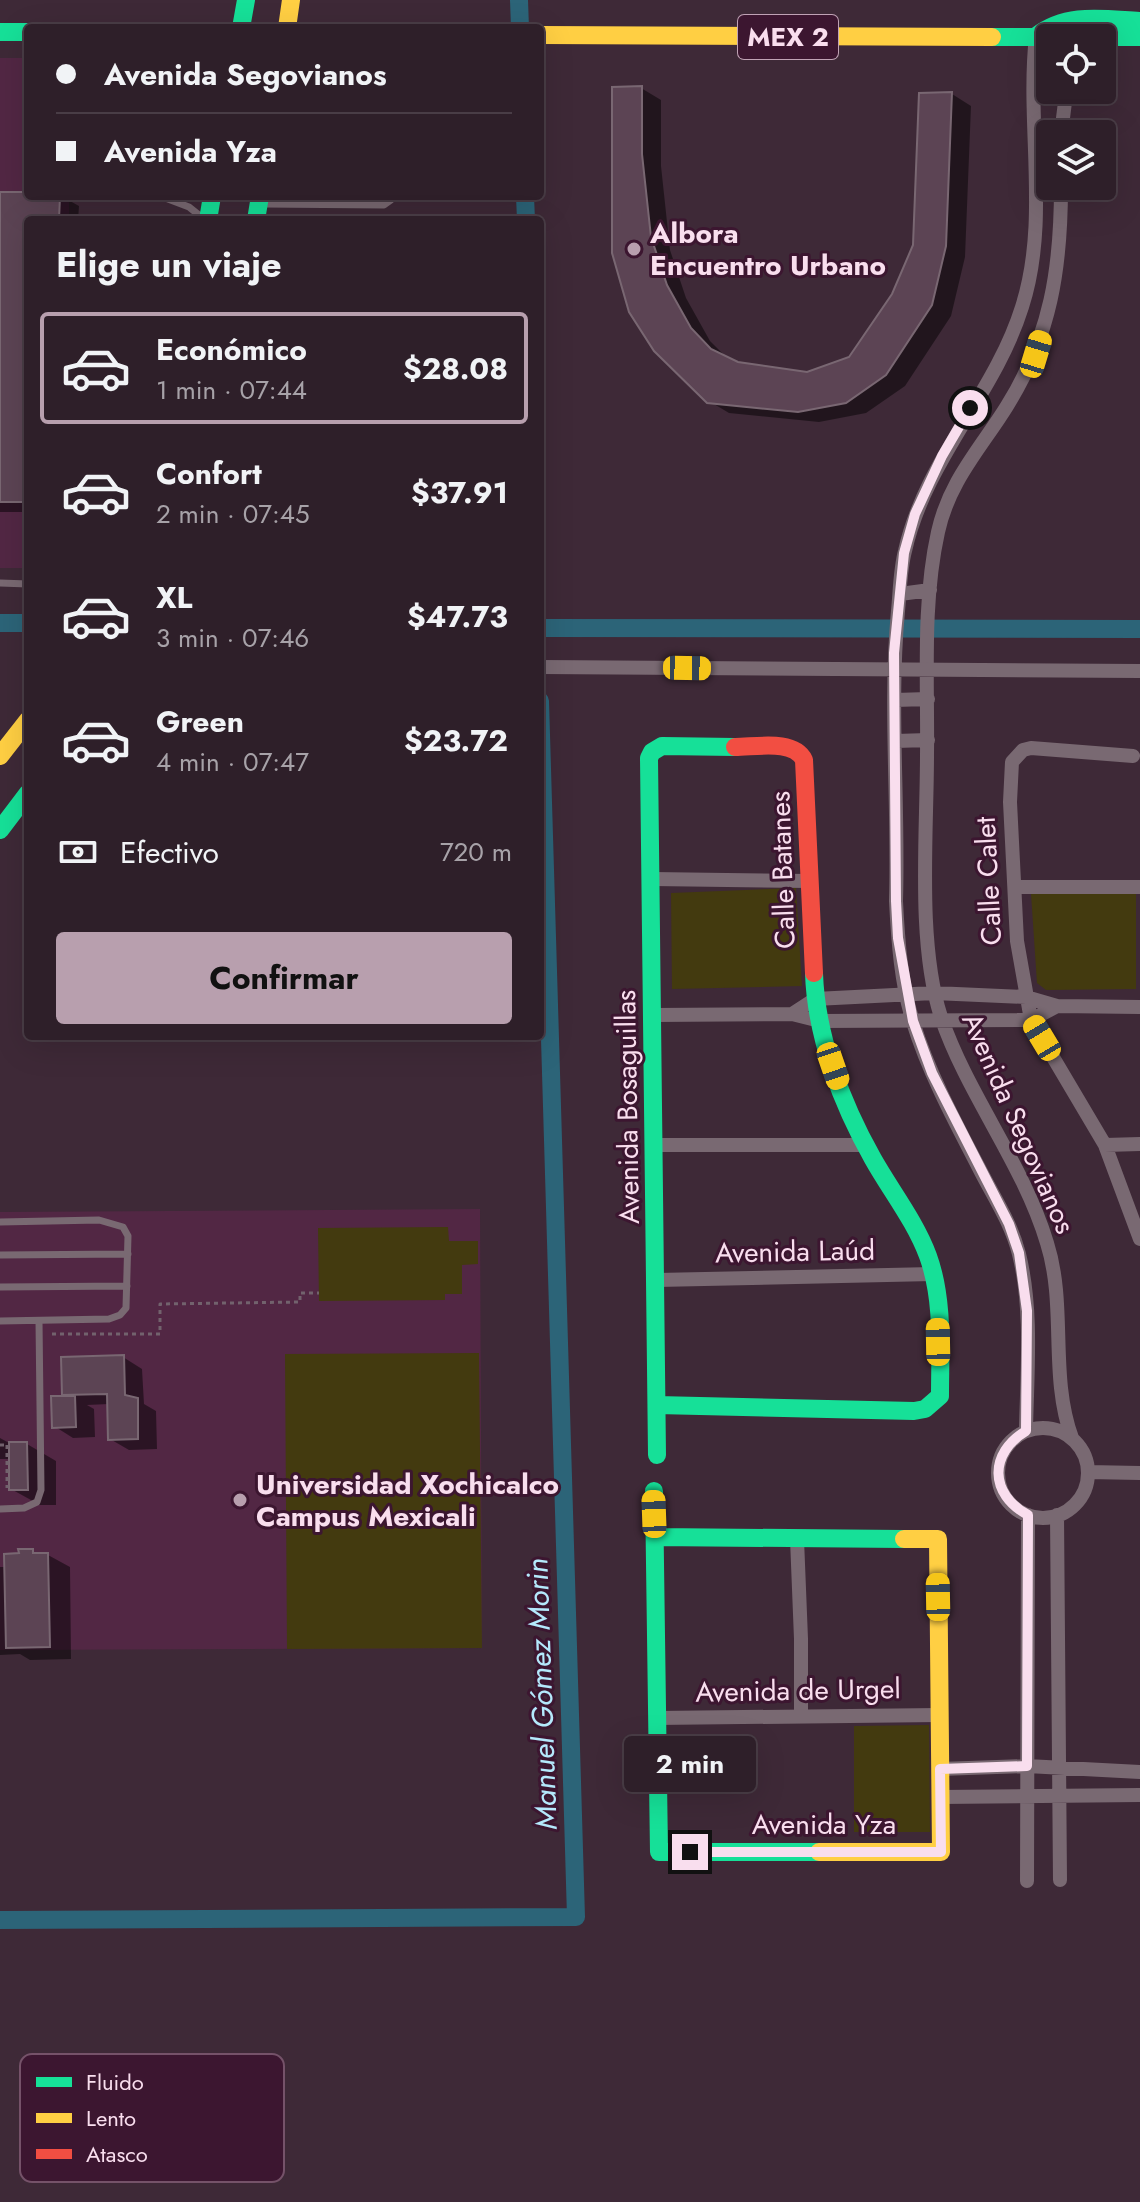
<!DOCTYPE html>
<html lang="es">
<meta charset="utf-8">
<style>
:root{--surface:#2e1f29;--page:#3a2c35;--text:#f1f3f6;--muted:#a7a2a8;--line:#493d46;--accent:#b89fae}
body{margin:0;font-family:Jost,sans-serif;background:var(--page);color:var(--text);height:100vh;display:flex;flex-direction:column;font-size:30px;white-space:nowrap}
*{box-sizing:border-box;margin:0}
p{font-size:26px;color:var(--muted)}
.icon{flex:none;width:44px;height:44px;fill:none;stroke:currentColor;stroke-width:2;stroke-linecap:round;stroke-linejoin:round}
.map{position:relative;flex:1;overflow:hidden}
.drawer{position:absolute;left:24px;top:216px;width:520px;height:824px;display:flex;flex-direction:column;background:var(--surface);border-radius:8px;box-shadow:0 8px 32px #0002,0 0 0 2px var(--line)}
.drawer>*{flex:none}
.top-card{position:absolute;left:24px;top:24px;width:520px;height:176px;border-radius:8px;box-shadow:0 8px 32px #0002,0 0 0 2px var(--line);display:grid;align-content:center;height:176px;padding:0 32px;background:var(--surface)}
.buttons{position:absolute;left:1036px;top:24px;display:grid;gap:16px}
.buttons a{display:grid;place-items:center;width:80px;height:80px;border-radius:8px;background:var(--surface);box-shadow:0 8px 32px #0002,0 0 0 2px var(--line);font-size:40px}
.end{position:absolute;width:36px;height:36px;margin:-18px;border:10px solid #f9deee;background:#111;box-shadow:0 0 0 4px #111}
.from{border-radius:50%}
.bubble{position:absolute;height:56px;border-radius:8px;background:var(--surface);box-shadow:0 8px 32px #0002,0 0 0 2px var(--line);font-size:26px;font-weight:700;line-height:56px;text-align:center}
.car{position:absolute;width:24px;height:48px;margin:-24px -12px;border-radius:10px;box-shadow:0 0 6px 2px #0007;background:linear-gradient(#f5c518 24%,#345 0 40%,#f5c518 0 76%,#345 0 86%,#f5c518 0)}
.top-card b{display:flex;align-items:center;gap:28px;height:76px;font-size:30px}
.top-card b+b{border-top:2px solid var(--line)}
.top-card i{width:20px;height:20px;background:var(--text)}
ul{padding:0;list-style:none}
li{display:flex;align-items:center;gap:24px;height:112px;margin:0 16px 12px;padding:0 16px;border:4px solid transparent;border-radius:8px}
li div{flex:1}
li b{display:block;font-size:30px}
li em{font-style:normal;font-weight:700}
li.on{border-color:var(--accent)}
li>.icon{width:72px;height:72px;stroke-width:1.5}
h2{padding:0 32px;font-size:36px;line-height:96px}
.pay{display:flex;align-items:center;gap:20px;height:88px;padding:0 32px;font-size:30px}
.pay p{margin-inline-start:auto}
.cta{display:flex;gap:16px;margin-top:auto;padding:16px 32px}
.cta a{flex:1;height:92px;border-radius:8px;background:var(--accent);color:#111;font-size:32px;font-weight:700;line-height:92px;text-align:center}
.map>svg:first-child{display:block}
.built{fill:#522744}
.green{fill:#433a0f}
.shadow{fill:#0007}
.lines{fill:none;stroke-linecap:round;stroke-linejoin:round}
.canal{stroke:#2c6478;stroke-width:18}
.building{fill:#5c4454;stroke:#796772;stroke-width:2}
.path{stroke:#72626d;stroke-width:3;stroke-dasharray:4 4;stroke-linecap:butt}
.lane{stroke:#796972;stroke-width:7}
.street{stroke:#796972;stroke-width:14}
.fast{stroke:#16e098;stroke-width:18}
.slow{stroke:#ffcf43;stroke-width:18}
.jam{stroke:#f24e42;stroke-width:18}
.route{stroke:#f9deee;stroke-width:10}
.poi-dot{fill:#b89fae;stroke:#3c1630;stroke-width:3}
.labels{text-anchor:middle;stroke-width:6;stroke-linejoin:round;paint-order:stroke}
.shield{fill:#3c1630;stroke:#c0a2b5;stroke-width:2}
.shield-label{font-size:26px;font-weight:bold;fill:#f9deee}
.poi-label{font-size:28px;font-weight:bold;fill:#f9deee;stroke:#3c1630;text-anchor:start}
.street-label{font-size:28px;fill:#f9deee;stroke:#3c1630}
.water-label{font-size:30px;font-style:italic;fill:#b4e9fc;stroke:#3c1630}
.key{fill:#3c1630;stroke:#755269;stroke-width:2}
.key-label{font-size:22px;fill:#f9deee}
</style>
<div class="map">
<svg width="1140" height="2202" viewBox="0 0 1140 2202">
<rect width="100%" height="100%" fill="#3e2937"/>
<!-- built -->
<path class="built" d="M0,58H28V196H69V220H28V568H0Z
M480,1209L482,1648L0,1650V1212Z"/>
<!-- green -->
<path class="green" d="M796,888L802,986L672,989L671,893Z
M1136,892V989L1046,990L1037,983L1031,894Z
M448,1227L449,1241H478V1264L462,1265V1294H445V1300L319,1301L318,1228Z
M479,1353L482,1648L287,1649L285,1354Z
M929,1725L930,1832H854V1726Z"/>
<!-- shadow -->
<path class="shadow" d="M641,88L661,100V166L670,250L686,298L710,341L728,359L737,364L807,374L850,359L894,295L915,245L921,95L952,94L971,106L965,257L951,316L905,386L866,413L819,422L729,413L709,401L631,311Z
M0,194L61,196L79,206L78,220H28V512H0Z
M123,1357L142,1369L144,1404L156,1411L157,1449L129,1450L110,1439L109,1404L87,1405L94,1409L95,1437L73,1438L54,1426L71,1398L64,1394Z
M0,1438L11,1444H27L56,1461V1505H40L11,1489V1459H0Z
M32,1551L40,1555H48L70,1567L71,1659L30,1660L20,1654L0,1655V1567H6Z"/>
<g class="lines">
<!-- canal -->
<path class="canal" d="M519,0L520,28
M525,196L526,220
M0,623H26
M540,628L1140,629
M0,1920L576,1917L540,701"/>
</g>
<!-- building -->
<path class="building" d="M642,86V154L651,237L667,285L691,328L711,349L738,362L807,372L849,357L892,294L913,245L919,93L952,92L946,246L932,305L886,375L846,403L798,412L707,403L654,351L629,312L612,253V87Z
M0,192H28V196H60L59,220H28V502H0Z
M124,1355L125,1395L138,1398V1439L108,1440L107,1394L62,1395L61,1357Z
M51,1396H75L76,1427L52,1428Z
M9,1442H27L28,1490H9Z
M18,1549H33V1553H48L50,1647L6,1648L4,1554L19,1553Z"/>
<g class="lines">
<!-- path -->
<path class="path" d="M52,1334H160V1304L300,1302V1293H319
M0,1445H9
M7,1445V1488"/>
<!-- lane -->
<path class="lane" d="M160,196L189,207L204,219
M263,204L384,205L391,200V196
M0,583L28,584
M0,1222L99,1220L123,1227L128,1236L126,1308L120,1315L109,1319L0,1321
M0,1255L128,1254
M0,1287L127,1286
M0,1509L24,1508L37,1502L41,1490L39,1321"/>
<!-- street -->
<path class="street" d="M1061,134L1065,102L1069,90
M1061,186C1061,268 1051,335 1007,406C981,448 949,481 938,532C922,604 928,682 927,755C927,834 917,943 941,1017C968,1096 1023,1163 1047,1243C1067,1306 1049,1375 1072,1438
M900,594L930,590
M540,667L1140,671
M895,700L928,699
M896,741L928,740
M1133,756L1031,748L1023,750L1012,762L1010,802L1017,941L1031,1020L1105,1145L1140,1239
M652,879L810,881
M1015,887H1140
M792,1014L815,999L934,993L1026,997L1057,1006L1140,1007
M654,1015L792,1014L820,1021L1031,1020L1057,1006
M655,1145H865
M1105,1145L1140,1144
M657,1280L933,1274
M998 1473a45 45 0 1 1 90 0a45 45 0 1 1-90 0Z
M1026,1431C1027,1373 1033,1311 1019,1254C1011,1222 993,1196 978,1166C954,1120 928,1071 913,1022C901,983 898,941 896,901C899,804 889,707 898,611C900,591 900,570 905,551C925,460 995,394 1022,307C1050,220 1026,125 1036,36
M1088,1472L1140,1473
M1057,1515L1060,1880
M797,1539L801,1639V1717
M657,1718L939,1715
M940,1769L1027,1766L1140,1772
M940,1797L1140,1795
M1027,1881L1028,1515"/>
<!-- fast -->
<path class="fast" d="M241,28L246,0
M0,32H28
M1036,36C1067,12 1103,19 1140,21
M992,37H1140
M208,220L212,196
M256,220L260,196
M0,830L28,793
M657,1405L914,1411L925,1409L940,1396C940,1350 944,1300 928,1256C915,1221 891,1191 873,1159C842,1104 816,1037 814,973
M657,1455L649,758L652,752L662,746L735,747
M654,1491L659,1852H819
M655,1537L904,1539"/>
<!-- slow -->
<path class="slow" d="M287,28L291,0
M540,35L992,37
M0,756L28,720
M819,1852H941L938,1539H904"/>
<!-- jam -->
<path class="jam" d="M735,747C756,747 794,739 804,760L814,973"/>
</g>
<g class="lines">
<!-- route -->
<path class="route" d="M690,1852H941L940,1769L1027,1766L1028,1515C989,1494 989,1453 1026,1431L1027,1311L1019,1253L1009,1224L932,1073L913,1021L898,938L896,901L894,653L904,553L915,514L942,456L970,408"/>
</g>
<!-- markers -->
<g class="poi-dot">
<circle cx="634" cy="249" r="8"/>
<circle cx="240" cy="1500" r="8"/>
</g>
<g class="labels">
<!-- shield labels -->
<rect class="shield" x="738" y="15" width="100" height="44" rx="6"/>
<g class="shield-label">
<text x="788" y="46">MEX 2</text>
</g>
<!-- poi labels -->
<g class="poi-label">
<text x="650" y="243">Albora<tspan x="650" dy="32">Encuentro Urbano</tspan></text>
<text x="256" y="1494">Universidad Xochicalco<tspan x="256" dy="32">Campus Mexicali</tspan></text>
</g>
<!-- street labels -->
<g class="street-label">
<text transform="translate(782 870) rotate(-92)" y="10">Calle Batanes</text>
<text transform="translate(988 881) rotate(-93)" y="10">Calle Calet</text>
<text transform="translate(627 1107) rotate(-91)" y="10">Avenida Bosaguillas</text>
<text transform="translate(1019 1123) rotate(66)" y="10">Avenida Segovianos</text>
<text transform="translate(795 1251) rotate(-1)" y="10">Avenida Laúd</text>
<text transform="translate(798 1690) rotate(-1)" y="10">Avenida de Urgel</text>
<text x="824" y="1834">Avenida Yza</text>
</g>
<!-- water labels -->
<g class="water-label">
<text transform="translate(542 1694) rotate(-92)" y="10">Manuel Gómez Morin</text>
</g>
</g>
<!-- legend -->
<rect x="20" y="2054" width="264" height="128" rx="12" class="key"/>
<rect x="36" y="2077" width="36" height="10" fill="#16e098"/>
<rect x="36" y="2113" width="36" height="10" fill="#ffcf43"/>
<rect x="36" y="2149" width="36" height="10" fill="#f24e42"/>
<g class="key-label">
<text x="86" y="2090">Fluido</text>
<text x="86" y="2126">Lento</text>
<text x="86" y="2162">Atasco</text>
</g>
</svg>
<div class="buttons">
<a><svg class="icon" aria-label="locate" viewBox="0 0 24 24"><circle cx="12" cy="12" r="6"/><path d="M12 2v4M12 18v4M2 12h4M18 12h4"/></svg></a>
<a><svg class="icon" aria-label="layers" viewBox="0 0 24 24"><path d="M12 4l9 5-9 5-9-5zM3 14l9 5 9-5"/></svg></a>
</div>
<i class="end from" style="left:970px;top:408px"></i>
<i class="end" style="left:690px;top:1852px"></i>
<div class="bubble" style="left:624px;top:1736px;width:132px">2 min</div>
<i class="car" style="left:1036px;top:354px;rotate:17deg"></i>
<i class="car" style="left:687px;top:668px;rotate:91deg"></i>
<i class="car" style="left:1042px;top:1038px;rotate:329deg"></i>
<i class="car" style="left:833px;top:1066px;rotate:161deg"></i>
<i class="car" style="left:938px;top:1342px;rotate:359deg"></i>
<i class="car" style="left:654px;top:1514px;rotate:358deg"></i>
<i class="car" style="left:938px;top:1597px;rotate:359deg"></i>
<div class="top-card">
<b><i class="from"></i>Avenida Segovianos</b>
<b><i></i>Avenida Yza</b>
</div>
<section class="drawer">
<h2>Elige un viaje</h2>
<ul>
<li class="on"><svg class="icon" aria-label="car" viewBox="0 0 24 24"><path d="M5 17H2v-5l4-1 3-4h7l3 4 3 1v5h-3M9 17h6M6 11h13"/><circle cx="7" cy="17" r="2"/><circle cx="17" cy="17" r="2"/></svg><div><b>Económico</b><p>1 min · 07:44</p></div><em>$28.08</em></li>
<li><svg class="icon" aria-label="car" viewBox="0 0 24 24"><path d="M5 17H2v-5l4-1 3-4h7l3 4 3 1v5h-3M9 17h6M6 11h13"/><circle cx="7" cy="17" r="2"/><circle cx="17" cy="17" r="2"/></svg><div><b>Confort</b><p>2 min · 07:45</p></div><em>$37.91</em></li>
<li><svg class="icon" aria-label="car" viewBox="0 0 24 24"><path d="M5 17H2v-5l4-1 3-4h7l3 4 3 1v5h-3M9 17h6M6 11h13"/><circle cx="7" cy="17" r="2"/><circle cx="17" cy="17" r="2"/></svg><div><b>XL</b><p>3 min · 07:46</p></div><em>$47.73</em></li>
<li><svg class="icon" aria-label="car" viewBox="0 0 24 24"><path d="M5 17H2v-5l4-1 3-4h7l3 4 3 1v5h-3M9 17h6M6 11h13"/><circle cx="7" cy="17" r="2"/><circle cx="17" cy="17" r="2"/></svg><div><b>Green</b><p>4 min · 07:47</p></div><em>$23.72</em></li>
</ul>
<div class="pay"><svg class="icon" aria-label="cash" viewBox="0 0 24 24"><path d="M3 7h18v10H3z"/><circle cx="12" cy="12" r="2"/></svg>Efectivo<p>720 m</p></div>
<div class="cta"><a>Confirmar</a></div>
</section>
</div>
